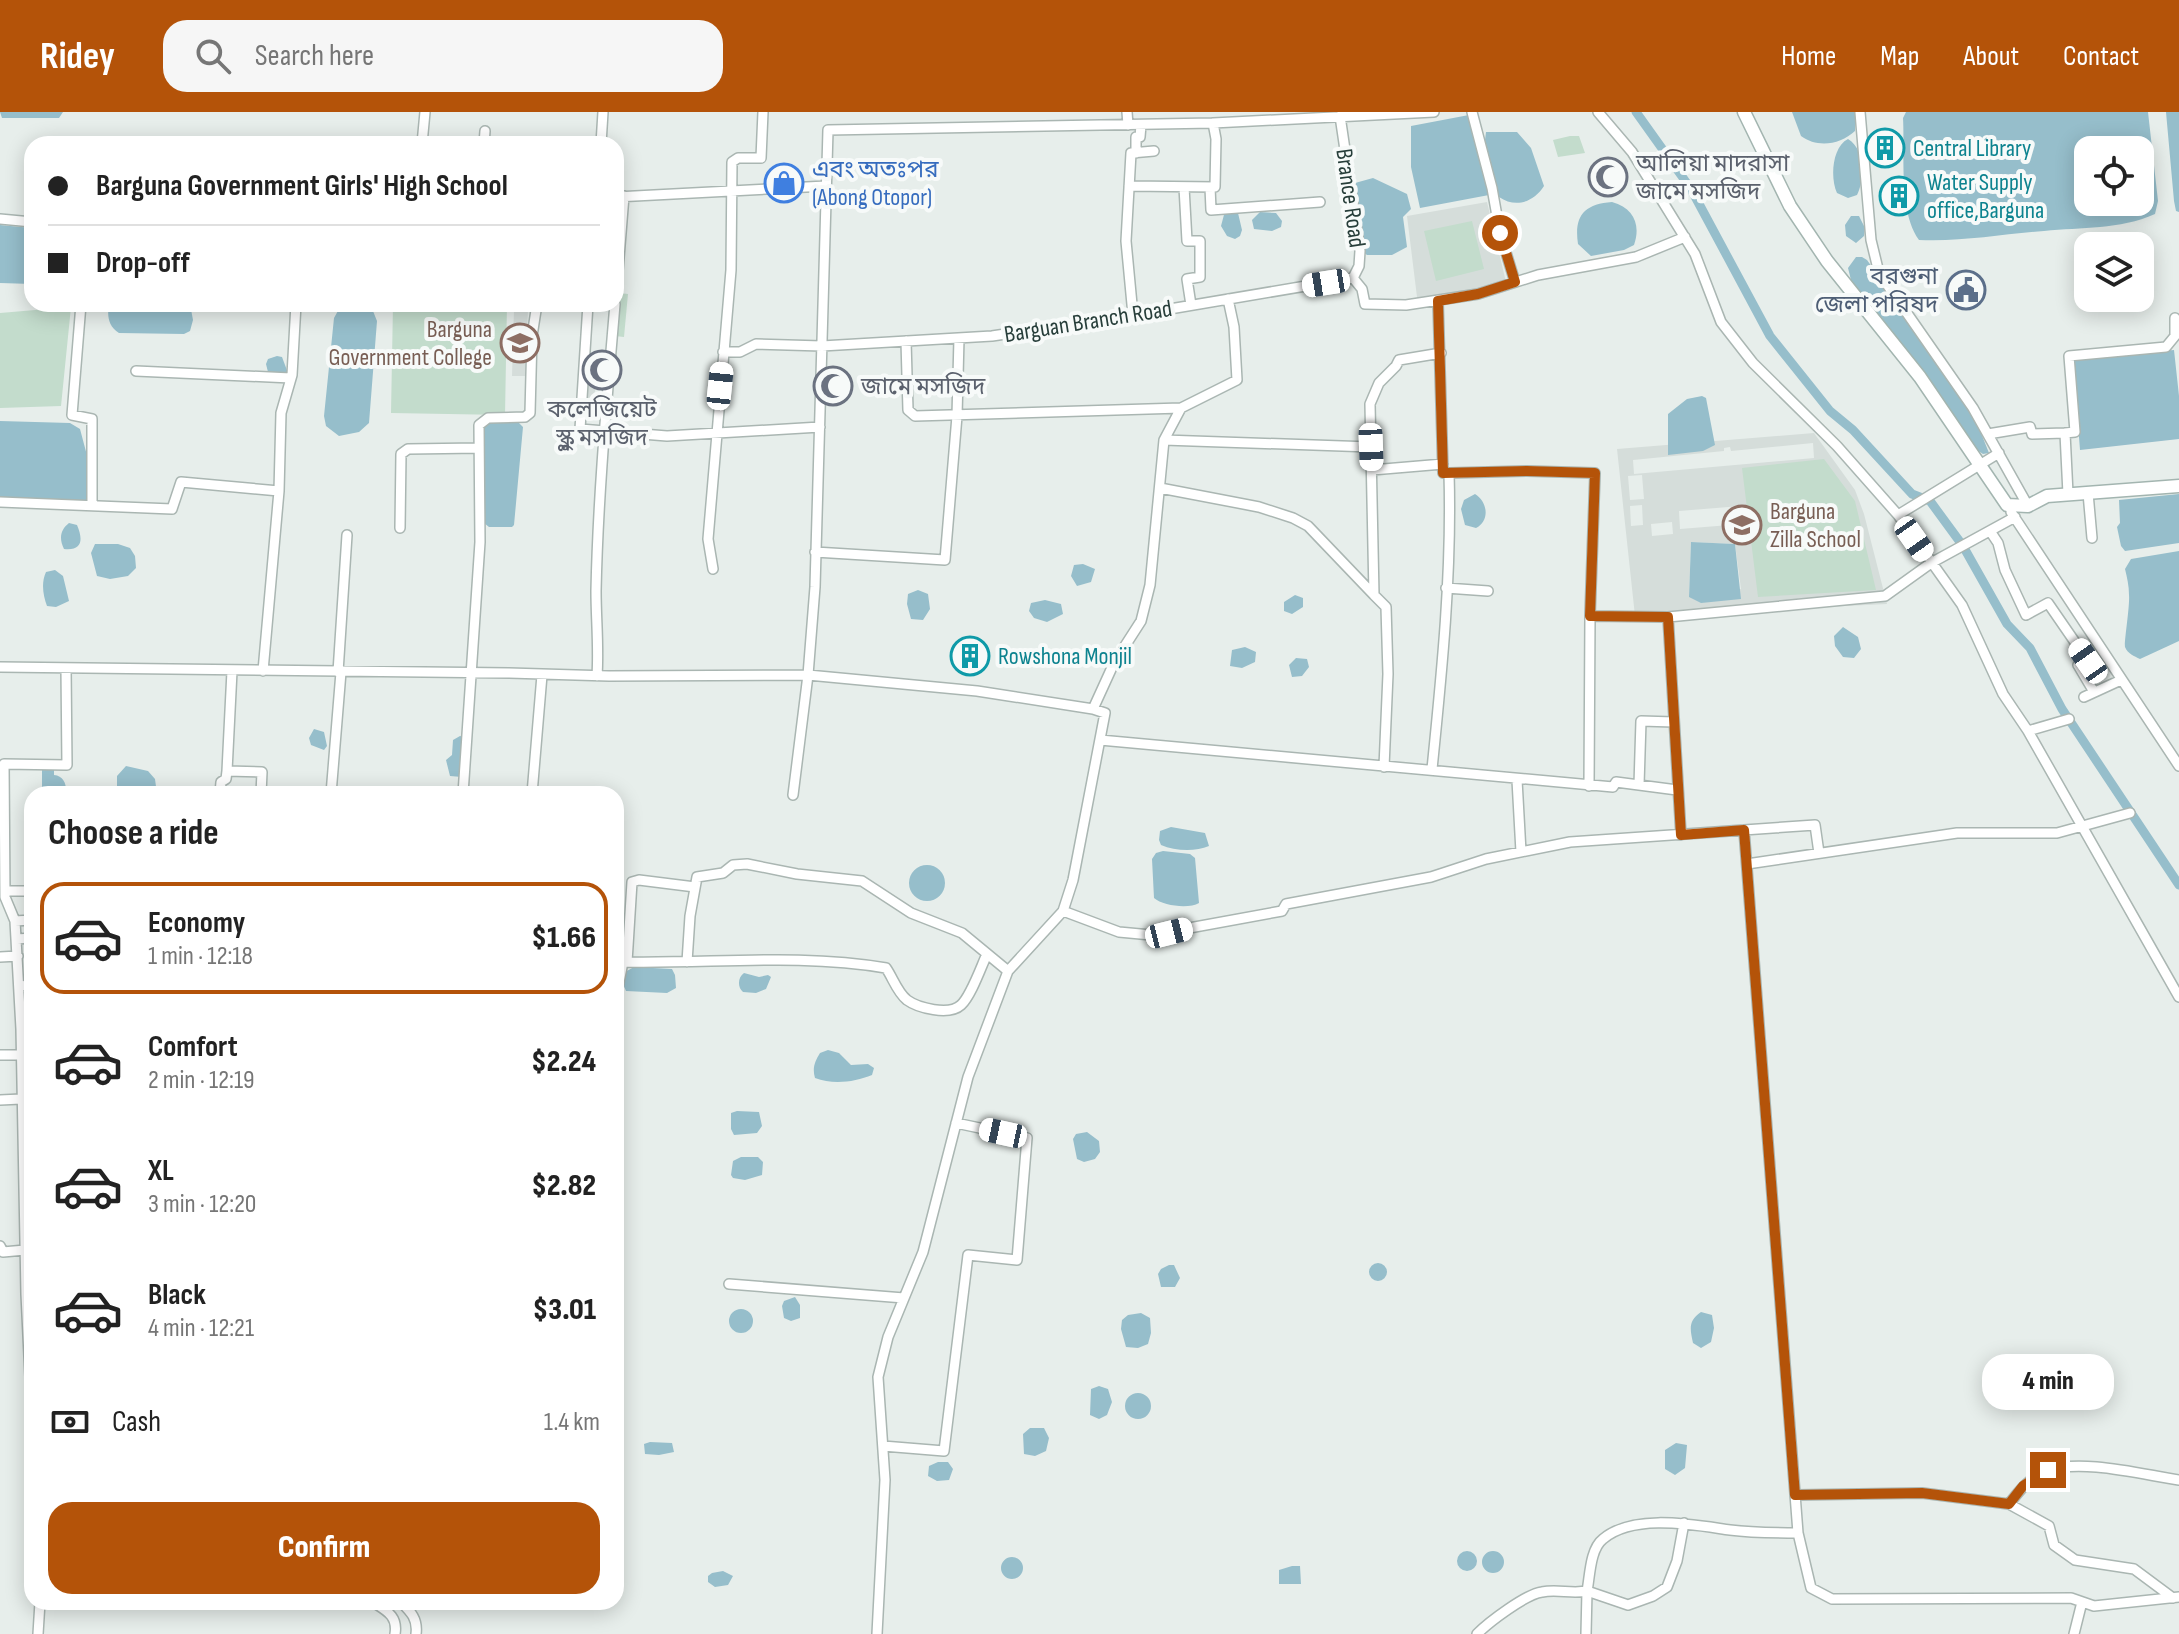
<!DOCTYPE html>
<meta charset="utf-8">
<style>
:root{--surface:#fff;--page:#f6f6f6;--text:#222;--muted:#767676;--line:#e0e0e0;--accent:#b45309}
body{margin:0;font-family:"Sofia Sans Condensed","Noto Sans Bengali",sans-serif;background:var(--page);color:var(--text);height:100vh;display:flex;flex-direction:column;font-size:30px;white-space:nowrap}
*{box-sizing:border-box;margin:0}
p{font-size:26px;color:var(--muted)}
.icon{flex:none;width:44px;height:44px;fill:none;stroke:currentColor;stroke-width:2;stroke-linecap:round;stroke-linejoin:round}
.map{position:relative;flex:1;overflow:hidden}
.details{position:absolute;left:24px;top:674px;width:600px;height:824px;display:flex;flex-direction:column;background:var(--surface);border-radius:24px;box-shadow:0 4px 20px #0003}
.details>*{flex:none}
.banner{position:absolute;left:24px;top:24px;width:600px;height:176px;border-radius:24px;box-shadow:0 4px 20px #0003;display:grid;align-content:center;height:176px;padding:0 24px;background:var(--surface)}
.tools{position:absolute;left:2074px;top:24px;display:grid;gap:16px}
.tools a{display:grid;place-items:center;width:80px;height:80px;border-radius:16px;background:var(--surface);box-shadow:0 4px 20px #0003;font-size:40px}
.end{position:absolute;width:36px;height:36px;margin:-18px;border:10px solid #b45309;background:#fff;box-shadow:0 0 0 4px #fff}
.from{border-radius:50%}
.bubble{position:absolute;height:56px;border-radius:24px;background:var(--surface);box-shadow:0 4px 20px #0003;font-size:26px;font-weight:800;line-height:56px;text-align:center}
.car{position:absolute;width:24px;height:48px;margin:-24px -12px;border-radius:10px;box-shadow:0 0 6px 2px #0007;background:linear-gradient(#fff 24%,#345 0 40%,#fff 0 76%,#345 0 86%,#fff 0)}
.banner b{display:flex;align-items:center;gap:28px;height:76px;font-size:30px}
.banner b+b{border-top:2px solid var(--line)}
.banner i{width:20px;height:20px;background:var(--text)}
ul{padding:0;list-style:none}
li{display:flex;align-items:center;gap:24px;height:112px;margin:0 16px 12px;padding:0 8px;border:4px solid transparent;border-radius:24px}
li div{flex:1}
li b{display:block;font-size:30px}
li em{font-style:normal;font-weight:800}
li.current{border-color:var(--accent)}
li>.icon{width:72px;height:72px;stroke-width:1.5}
h2{padding:0 24px;font-size:36px;line-height:96px}
.pay{display:flex;align-items:center;gap:20px;height:88px;padding:0 24px;font-size:30px}
.pay p{margin-inline-start:auto}
.action{display:flex;gap:16px;margin-top:auto;padding:16px 24px}
.action a{flex:1;height:92px;border-radius:24px;background:var(--accent);color:#fff;font-size:32px;font-weight:800;line-height:92px;text-align:center}
header{display:flex;align-items:center;gap:48px;box-sizing:border-box;height:112px;padding:0 40px;background:var(--accent);color:#fff}
header strong{font-size:38px}
nav{display:flex;gap:44px;margin-inline-start:auto;font-size:28px}
.search{width:560px;height:72px;background:var(--page);display:flex;align-items:center;gap:20px;box-sizing:border-box;padding:0 28px;border-radius:24px;color:var(--muted);font-size:30px}
.map>svg:first-child{display:block}
.built{fill:#d5ddda;fill-rule:evenodd}
.green{fill:#c3dccc}
.water{fill:#96becb;fill-rule:evenodd}
.lines{fill:none;stroke-linecap:round;stroke-linejoin:round}
.canal{stroke:#96becb;stroke-width:9}
.street-casing{stroke:#aab6b2;stroke-width:12}
.secondary-casing{stroke:#a3b5b0;stroke-width:15}
.street{stroke:#fff;stroke-width:9}
.secondary{stroke:#fff;stroke-width:12}
.route{stroke:#b45309;stroke-width:10}
.labels{text-anchor:middle;stroke-width:8;stroke-linejoin:round;paint-order:stroke}
.culture-label{font-size:24px;fill:#0d838f;stroke:#f7faf9;text-anchor:start}
.worship-label{font-size:24px;fill:#5b616d;stroke:#f7faf9;text-anchor:start}
.shop-label{font-size:24px;fill:#366cbe;stroke:#f7faf9;text-anchor:start}
.street-label{font-size:24px;fill:#273e3a;stroke:#f7faf9}
.service-label{font-size:24px;fill:#4e5e75;stroke:#f7faf9;text-anchor:end}
.education-label{font-size:24px;fill:#785e54;stroke:#f7faf9;text-anchor:end}
</style>
<header>
<strong>Ridey</strong>
<div class="search"><svg class="icon" aria-label="search" viewBox="0 0 24 24"><circle cx="10" cy="10" r="6"/><path d="M15 15l6 6"/></svg>Search here</div>
<nav><a>Home</a><a>Map</a><a>About</a><a>Contact</a></nav>
</header>
<div class="map">
<svg width="2179" height="1522" viewBox="0 0 2179 1522">
<rect width="100%" height="100%" fill="#e7eeeb"/>
<!-- built -->
<path class="built" d="M1487,90L1506,170L1418,193L1407,104Z
M514,198H528L525,264H512Z
M584,251L597,252L594,292L581,291Z
M1814,321L1855,378L1864,402L1887,492L1635,504L1617,337ZM1813,331L1814,346L1634,362L1633,348L1724,339V336L1730,335L1731,339ZM1642,363L1644,387L1630,388L1628,364ZM1642,393L1643,413L1631,414L1630,394ZM1741,394L1742,412L1680,417L1679,399ZM1672,410L1673,422L1652,424L1651,412ZM1691,430L1735,432L1741,477L1689,485Z"/>
<!-- green -->
<path class="green" d="M1570,24H1579L1585,41L1558,45L1553,28Z
M1472,109L1484,157L1436,169L1424,119Z
M619,181L628,182L624,225L615,224Z
M393,192H507L505,303L391,301Z
M71,195L61,294L0,296V201Z
M1824,347L1855,389L1876,478L1758,485L1742,356Z"/>
<!-- water -->
<path class="water" d="M0,0H63L59,6H2Z
M1792,0H1856L1855,19C1840,33 1817,36 1801,24Z
M1906,0H2148L2158,89L2155,102C2119,118 2082,115 2044,119C2002,122 1962,130 1919,128C1898,100 1905,40 1903,6ZM2140,38V90H2088V38Z
M2166,0H2179V100L2176,99L2174,89Z
M1469,3L1489,83L1420,96L1411,55V14Z
M1486,20H1517L1531,36L1544,74C1533,91 1515,96 1499,85L1485,28Z
M1848,27C1865,37 1865,67 1857,83L1848,86L1837,81C1830,66 1832,35 1848,27Z
M1373,66L1407,82L1411,97L1403,105L1407,135L1392,143H1367L1363,140L1355,71Z
M1612,90C1634,96 1641,113 1634,133L1624,138L1591,144L1578,132C1574,105 1583,92 1612,90Z
M1230,98L1238,101L1242,118L1240,124L1235,127L1227,124L1221,114L1225,99Z
M1260,100L1276,101L1282,109L1281,115L1272,119L1254,117L1252,108Z
M1851,104H1859L1865,116L1864,124L1856,131L1846,124L1845,113Z
M0,113L32,116V172L0,171Z
M1856,145H1862L1867,148L1929,235L1979,316L1989,341L1983,342L1977,338L1851,168L1848,156Z
M109,192H190L193,208L190,219L184,222L119,221C108,214 107,204 109,192Z
M350,195L373,199L377,209L369,311L359,320L339,324L326,314L324,304L334,206L339,197Z
M2174,238L2179,284V327L2080,338L2073,247Z
M277,244L282,245L288,261L284,264H269L266,252L268,247Z
M1702,284L1706,286L1715,333L1703,339L1668,343V302L1687,287Z
M516,308L523,315L514,413L512,415H489L484,411L481,316L484,311Z
M0,309L70,311L80,317L89,351L86,390L0,389Z
M1475,382C1488,390 1490,409 1476,416L1465,413L1461,397L1464,388Z
M2179,382V431L2125,439L2121,434L2117,415L2120,411L2119,388Z
M69,411L77,413C83,427 83,439 64,437C59,427 60,418 69,411Z
M1691,430L1735,432L1741,487L1701,491L1689,485Z
M95,432H118L130,436L135,444L136,456L128,464L110,467L97,464L91,441Z
M2179,439V529L2140,547C2134,544 2128,542 2125,535C2124,530 2130,494 2129,483C2129,474 2127,465 2125,457L2131,447Z
M1083,452L1095,457L1091,470L1077,474L1071,464L1074,453Z
M55,458L63,464L69,489L56,495L47,494C43,483 41,471 46,460Z
M918,478L928,482L930,497L923,508L911,507L907,492L908,482Z
M1295,483L1303,486V495L1292,502L1284,499V490Z
M1045,488L1061,492L1063,502L1047,510L1034,506L1029,499L1031,491Z
M1843,515L1858,525L1861,537L1854,546L1843,545L1835,534L1834,524Z
M1245,535L1256,540L1255,550L1242,556L1230,554L1232,538Z
M1296,546L1307,547L1309,555L1302,564L1292,565L1289,553Z
M314,617L324,620L327,634L324,638L311,633L309,626Z
M460,624L465,625L462,665L450,664L446,648L452,643L453,628Z
M126,654L148,659L155,667L157,682H117V664Z
M42,658H54V663C64,664 67,673 66,682H42Z
M1171,715L1205,721L1209,734C1195,740 1175,739 1161,733L1159,728L1160,719Z
M1163,739L1190,742L1195,746L1199,791C1189,797 1163,794 1154,786L1152,747L1156,741Z
M909 771a18 18 0 1 1 36 0a18 18 0 1 1-36 0Z
M634,855L672,857L675,863L676,876L667,881L626,879L623,872L625,860Z
M744,861L759,865L768,863L771,865L766,877L756,881L743,880C737,875 738,865 744,861Z
M828,938L839,941L851,953L868,952L874,956L872,963C855,970 833,973 815,966C812,956 815,949 820,941Z
M737,999L759,1000L762,1014L757,1021L734,1023L731,1017V1001Z
M1087,1020L1099,1029L1100,1040L1095,1047L1084,1050L1077,1047L1073,1027L1076,1022Z
M741,1045H758L763,1050L762,1063L745,1068L733,1066L731,1063L733,1049Z
M1369 1160a9 9 0 1 1 18 0a9 9 0 1 1-18 0Z
M1169,1153H1174L1180,1166L1175,1175H1161L1158,1162L1161,1157Z
M795,1185L800,1193V1206L791,1209L784,1206L782,1194L784,1189Z
M729 1209a12 12 0 1 1 24 0a12 12 0 1 1-24 0Z
M1701,1200L1712,1203L1714,1216L1711,1230L1701,1236L1693,1231C1690,1217 1688,1209 1701,1200Z
M1141,1201L1150,1206L1151,1221L1148,1232L1138,1236L1126,1235L1121,1217L1122,1208L1128,1203Z
M1099,1274L1108,1277L1112,1290L1107,1303L1099,1307L1090,1303L1091,1277Z
M1125 1294a13 13 0 1 1 26 0a13 13 0 1 1-26 0Z
M1030,1316H1044L1049,1326L1046,1339L1035,1344L1024,1342L1023,1322Z
M650,1330L672,1331L674,1340L659,1343L645,1342L644,1332Z
M1676,1331L1687,1333L1685,1356L1675,1363L1665,1357V1338Z
M938,1350H948L953,1357L949,1368L937,1369L928,1364L929,1354Z
M1457 1449a10 10 0 1 1 20 0a10 10 0 1 1-20 0Z
M1482 1450a11 11 0 1 1 22 0a11 11 0 1 1-22 0Z
M1001 1456a11 11 0 1 1 22 0a11 11 0 1 1-22 0Z
M1292,1454H1300L1301,1472H1279V1458Z
M723,1459L733,1464L728,1473L715,1475L708,1470V1464L712,1461Z"/>
<g class="lines">
<!-- canal -->
<path class="canal" d="M1636,0L1691,77L1770,224L1830,299L1853,318L1912,382L1930,389L1963,434L2007,512L2030,536L2062,597L2179,773"/>
<defs>
<path id="street" d="M1127,0L1128,13
M1472,0L1492,76L1500,121L1515,170
M1598,0L1632,40L1695,142L1721,210L1753,251L1837,334L1898,403
M1860,0L1871,128L1879,161L1973,296L2028,394
M1340,4L1360,139L1359,154L1353,166
M422,32L425,0
M484,32L485,19
M601,32L603,0
M1136,41V25H1140L1141,13
M1129,74L1215,75L1216,27L1213,11
M1184,75L1187,129H1200V165L1187,167L1191,193
M1210,75L1211,98L1320,90
M616,85L826,74
M0,107L32,110
M1353,166L1362,177L1365,192L1406,193L1478,182L1538,163L1636,145L1685,125
M616,183L624,84
M1438,189L1443,361H1449
M81,192L72,303L92,307V393
M588,192L580,317L667,324L820,315
M1133,203L1126,129L1131,41L1154,39
M906,229L908,298L915,304L1181,296
M723,240H740L756,232L822,234L992,224L1158,199L1353,166
M136,259L291,266
M2065,321L2075,320L2069,244L2166,235L2175,224V206
M1988,322L2030,315L2032,322L2065,321L2068,382
M1164,328L1371,335
M1999,341L1898,403L1962,493L2003,582L2028,619L2069,607
M1372,358L1443,352
M1160,376L1259,395L1293,406L1308,414L1374,483
M2088,381L2092,426
M0,390L172,397L181,370L279,379
M2011,400L2179,654
M400,416L401,342L408,337L479,336
M1990,419L1998,431L2005,458L2026,503L2048,491L2088,549L2078,553L2094,580
M815,440L945,448L957,304L959,226
M713,457L708,427L731,158L732,50L738,46H761L763,0
M1446,476L1488,479
M1590,504L1668,505L1681,723
M1668,505L1885,484L1931,451L2015,405
M0,555L509,561L609,564L808,563L977,579L1093,597L1105,601L1073,768L1063,799L1008,859L968,965L923,1140L888,1225L878,1265L885,1368L877,1522
M263,559L279,379L281,301L292,263L296,192
M338,560L347,423
M597,564C599,535 596,507 596,479C598,383 607,287 615,192
M2084,585L2121,568
M1093,597L1114,551L1141,509L1150,473L1164,328L1181,296L1237,268L1234,215L1228,187
M2028,619L2179,885
M1100,628L1613,675L1616,670L1677,678
M1384,655L1388,562L1386,495L1374,483L1370,292L1379,271L1396,254L1399,248L1441,241
M1432,657C1442,559 1452,460 1449,361L1527,359L1595,361L1590,504L1589,674
M227,659L262,660L261,682
M1517,668L1521,740
M1639,673L1641,609L1674,610
M220,682L221,670L226,667L227,659L232,559
M331,682L341,560
M463,682L480,430L479,313L488,306L525,305L530,301L532,224L537,192
M532,682L542,563
M793,683L808,563L815,475L828,18L1213,11L1434,0
M1744,718L1798,1421L1811,1476L1832,1487L2071,1486L2094,1494L2179,1485
M1747,752L1957,721H2057L2130,701
M5,779H32
M1063,799L1119,820L1151,823L1282,799L1286,792L1431,765L1486,747L1570,730L1815,713L1819,741
M15,809L32,808
M17,827L32,826
M0,845L18,844
M627,850L632,770L639,768L695,775
M687,850L690,804L697,765L723,761L733,753L747,752L797,762L862,769L911,801L962,821L1008,859
M19,874L32,873
M616,886L623,850C711,852 799,841 886,856C893,866 897,880 907,888C918,896 949,904 961,893C971,884 981,855 987,842
M0,943H21
M0,988L21,987
M0,1134L3,1140L25,1138
M729,1172L904,1186
M32,1306L26,1182L21,917L15,809L5,785L4,652L67,653L66,556
M883,1334L944,1339L968,1143L1017,1148L1027,1026L956,1011
M1795,1383L1922,1381L2009,1392L2049,1414L2054,1433L2075,1448L2134,1457L2173,1486
M2009,1392C2019,1379 2030,1365 2047,1359C2080,1346 2144,1363 2179,1368
M373,1490C387,1499 398,1504 395,1522
M401,1490C411,1500 418,1507 416,1522
M38,1522L40,1490
M1477,1522C1489,1510 1526,1482 1542,1480C1557,1477 1572,1482 1587,1479C1590,1464 1590,1437 1603,1427C1634,1401 1694,1413 1730,1418C1753,1421 1776,1421 1798,1421
M1586,1522L1587,1479L1628,1493L1653,1484L1667,1475L1677,1449L1684,1411
M2074,1522L2082,1490"/>
<path id="secondary" d="M1744,0L1790,94L1827,149L1920,265L2007,393L2028,394L2047,384L2179,374"/>
</defs>
<!-- street casing -->
<use href="#street" class="street-casing"/>
<!-- secondary casing -->
<use href="#secondary" class="secondary-casing"/>
<!-- street -->
<use href="#street" class="street"/>
<!-- secondary -->
<use href="#secondary" class="secondary"/>
</g>
<g class="lines">
<!-- route -->
<path class="route" d="M1500,121L1515,170L1478,182L1438,189L1443,361L1527,359L1595,361L1590,504L1668,505L1681,723L1744,718L1795,1383L1922,1381L2009,1392L2023,1374L2048,1358"/>
</g>
<!-- icons -->
<defs>
<symbol id="building-ring" viewBox="-11 -11 22 22"><circle r="9.5" fill="#f7faf9" stroke="#0f9aa8" stroke-width="1.5"/><path d="M-4-6H4V6H1V3H-1V6H-4ZM-2.5-4.3h1.7v1.8h-1.7ZM.8-4.3h1.7v1.8H.8ZM-2.5-1h1.7V.8h-1.7ZM.8-1h1.7V.8H.8Z" fill="#0f9aa8"/></symbol>
<symbol id="mosque-ring" viewBox="-11 -11 22 22"><circle r="9.5" fill="#f7faf9" stroke="#6b7280" stroke-width="1.5"/><path d="M3.5-4.9A6 6 0 1 0 3.5 4.9A5 5 0 1 1 3.5-4.9Z" fill="#6b7280"/></symbol>
<symbol id="shop-ring" viewBox="-11 -11 22 22"><circle r="9.5" fill="#f7faf9" stroke="#3f7fe0" stroke-width="1.5"/><path d="M-5-2.5h2.3a2.7 3.5 0 0 1 5.4 0H5L5.5 6h-11ZM-1.5-2.5h3a1.5 2.3 0 0 0-3 0Z" fill="#3f7fe0"/></symbol>
<symbol id="civic-ring" viewBox="-11 -11 22 22"><circle r="9.5" fill="#f7faf9" stroke="#5c6f8a" stroke-width="1.5"/><path d="M-.6-6.5H3V-4.5H.6V-3L4-1V1h2V6H-6V1h2V-1L-.6-3ZM-1.2 2.5V6h2.4V2.5Z" fill="#5c6f8a"/></symbol>
<symbol id="university-ring" viewBox="-11 -11 22 22"><circle r="9.5" fill="#f7faf9" stroke="#8d6e63" stroke-width="1.5"/><path d="M0-5L7-2L0 1L-7-2ZM-4 1L0 2.5L4 1V4Q0 6-4 4Z" fill="#8d6e63"/></symbol>
</defs>
<g fill-rule="evenodd">
<use href="#building-ring" x="1863" y="14" width="44" height="44"/>
<use href="#mosque-ring" x="1586" y="43" width="44" height="44"/>
<use href="#shop-ring" x="762" y="49" width="44" height="44"/>
<use href="#building-ring" x="1877" y="62" width="44" height="44"/>
<use href="#civic-ring" x="1944" y="156" width="44" height="44"/>
<use href="#university-ring" x="498" y="209" width="44" height="44"/>
<use href="#mosque-ring" x="580" y="236" width="44" height="44"/>
<use href="#mosque-ring" x="811" y="252" width="44" height="44"/>
<use href="#university-ring" x="1720" y="391" width="44" height="44"/>
<use href="#building-ring" x="948" y="522" width="44" height="44"/>
</g>
<g class="labels">
<!-- culture labels -->
<g class="culture-label">
<text x="1913" y="44">Central Library</text>
<text x="1927" y="78">Water Supply<tspan x="1927" dy="28">office,Barguna</tspan></text>
<text x="998" y="552">Rowshona Monjil</text>
</g>
<!-- worship labels -->
<g class="worship-label">
<text x="1636" y="59">আলিয়া মাদরাসা<tspan x="1636" dy="28">জামে মসজিদ</tspan></text>
<text x="861" y="282">জামে মসজিদ</text>
<text x="602" y="305" text-anchor="middle">কলেজিয়েট<tspan x="602" dy="28">স্কুল মসজিদ</tspan></text>
</g>
<!-- shop labels -->
<g class="shop-label">
<text x="812" y="65">এবং অতঃপর<tspan x="812" dy="28">(Abong Otopor)</tspan></text>
</g>
<!-- street labels -->
<g class="street-label">
<text transform="translate(1351 86) rotate(82)" y="8">Brance Road</text>
<text transform="translate(1088 209) rotate(-9)" y="8">Barguan Branch Road</text>
</g>
<!-- service labels -->
<g class="service-label">
<text x="1938" y="172">বরগুনা<tspan x="1938" dy="28">জেলা পরিষদ</tspan></text>
</g>
<!-- education labels -->
<g class="education-label">
<text x="492" y="225">Barguna<tspan x="492" dy="28">Government College</tspan></text>
<text x="1770" y="407" text-anchor="start">Barguna<tspan x="1770" dy="28">Zilla School</tspan></text>
</g>
</g>
</svg>
<div class="tools">
<a><svg class="icon" aria-label="locate" viewBox="0 0 24 24"><circle cx="12" cy="12" r="6"/><path d="M12 2v4M12 18v4M2 12h4M18 12h4"/></svg></a>
<a><svg class="icon" aria-label="layers" viewBox="0 0 24 24"><path d="M12 4l9 5-9 5-9-5zM3 14l9 5 9-5"/></svg></a>
</div>
<i class="end from" style="left:1500px;top:121px"></i>
<i class="end" style="left:2048px;top:1358px"></i>
<div class="bubble" style="left:1982px;top:1242px;width:132px">4 min</div>
<i class="car" style="left:1326px;top:171px;rotate:261deg"></i>
<i class="car" style="left:720px;top:274px;rotate:6deg"></i>
<i class="car" style="left:1371px;top:335px;rotate:178deg"></i>
<i class="car" style="left:1914px;top:427px;rotate:145deg"></i>
<i class="car" style="left:2088px;top:549px;rotate:325deg"></i>
<i class="car" style="left:1169px;top:821px;rotate:76deg"></i>
<i class="car" style="left:1003px;top:1021px;rotate:282deg"></i>
<div class="banner">
<b><i class="from"></i>Barguna Government Girls' High School</b>
<b><i></i>Drop-off</b>
</div>
<section class="details">
<h2>Choose a ride</h2>
<ul>
<li class="current"><svg class="icon" aria-label="car" viewBox="0 0 24 24"><path d="M5 17H2v-5l4-1 3-4h7l3 4 3 1v5h-3M9 17h6M6 11h13"/><circle cx="7" cy="17" r="2"/><circle cx="17" cy="17" r="2"/></svg><div><b>Economy</b><p>1 min · 12:18</p></div><em>$1.66</em></li>
<li><svg class="icon" aria-label="car" viewBox="0 0 24 24"><path d="M5 17H2v-5l4-1 3-4h7l3 4 3 1v5h-3M9 17h6M6 11h13"/><circle cx="7" cy="17" r="2"/><circle cx="17" cy="17" r="2"/></svg><div><b>Comfort</b><p>2 min · 12:19</p></div><em>$2.24</em></li>
<li><svg class="icon" aria-label="car" viewBox="0 0 24 24"><path d="M5 17H2v-5l4-1 3-4h7l3 4 3 1v5h-3M9 17h6M6 11h13"/><circle cx="7" cy="17" r="2"/><circle cx="17" cy="17" r="2"/></svg><div><b>XL</b><p>3 min · 12:20</p></div><em>$2.82</em></li>
<li><svg class="icon" aria-label="car" viewBox="0 0 24 24"><path d="M5 17H2v-5l4-1 3-4h7l3 4 3 1v5h-3M9 17h6M6 11h13"/><circle cx="7" cy="17" r="2"/><circle cx="17" cy="17" r="2"/></svg><div><b>Black</b><p>4 min · 12:21</p></div><em>$3.01</em></li>
</ul>
<div class="pay"><svg class="icon" aria-label="cash" viewBox="0 0 24 24"><path d="M3 7h18v10H3z"/><circle cx="12" cy="12" r="2"/></svg>Cash<p>1.4 km</p></div>
<div class="action"><a>Confirm</a></div>
</section>
</div>
